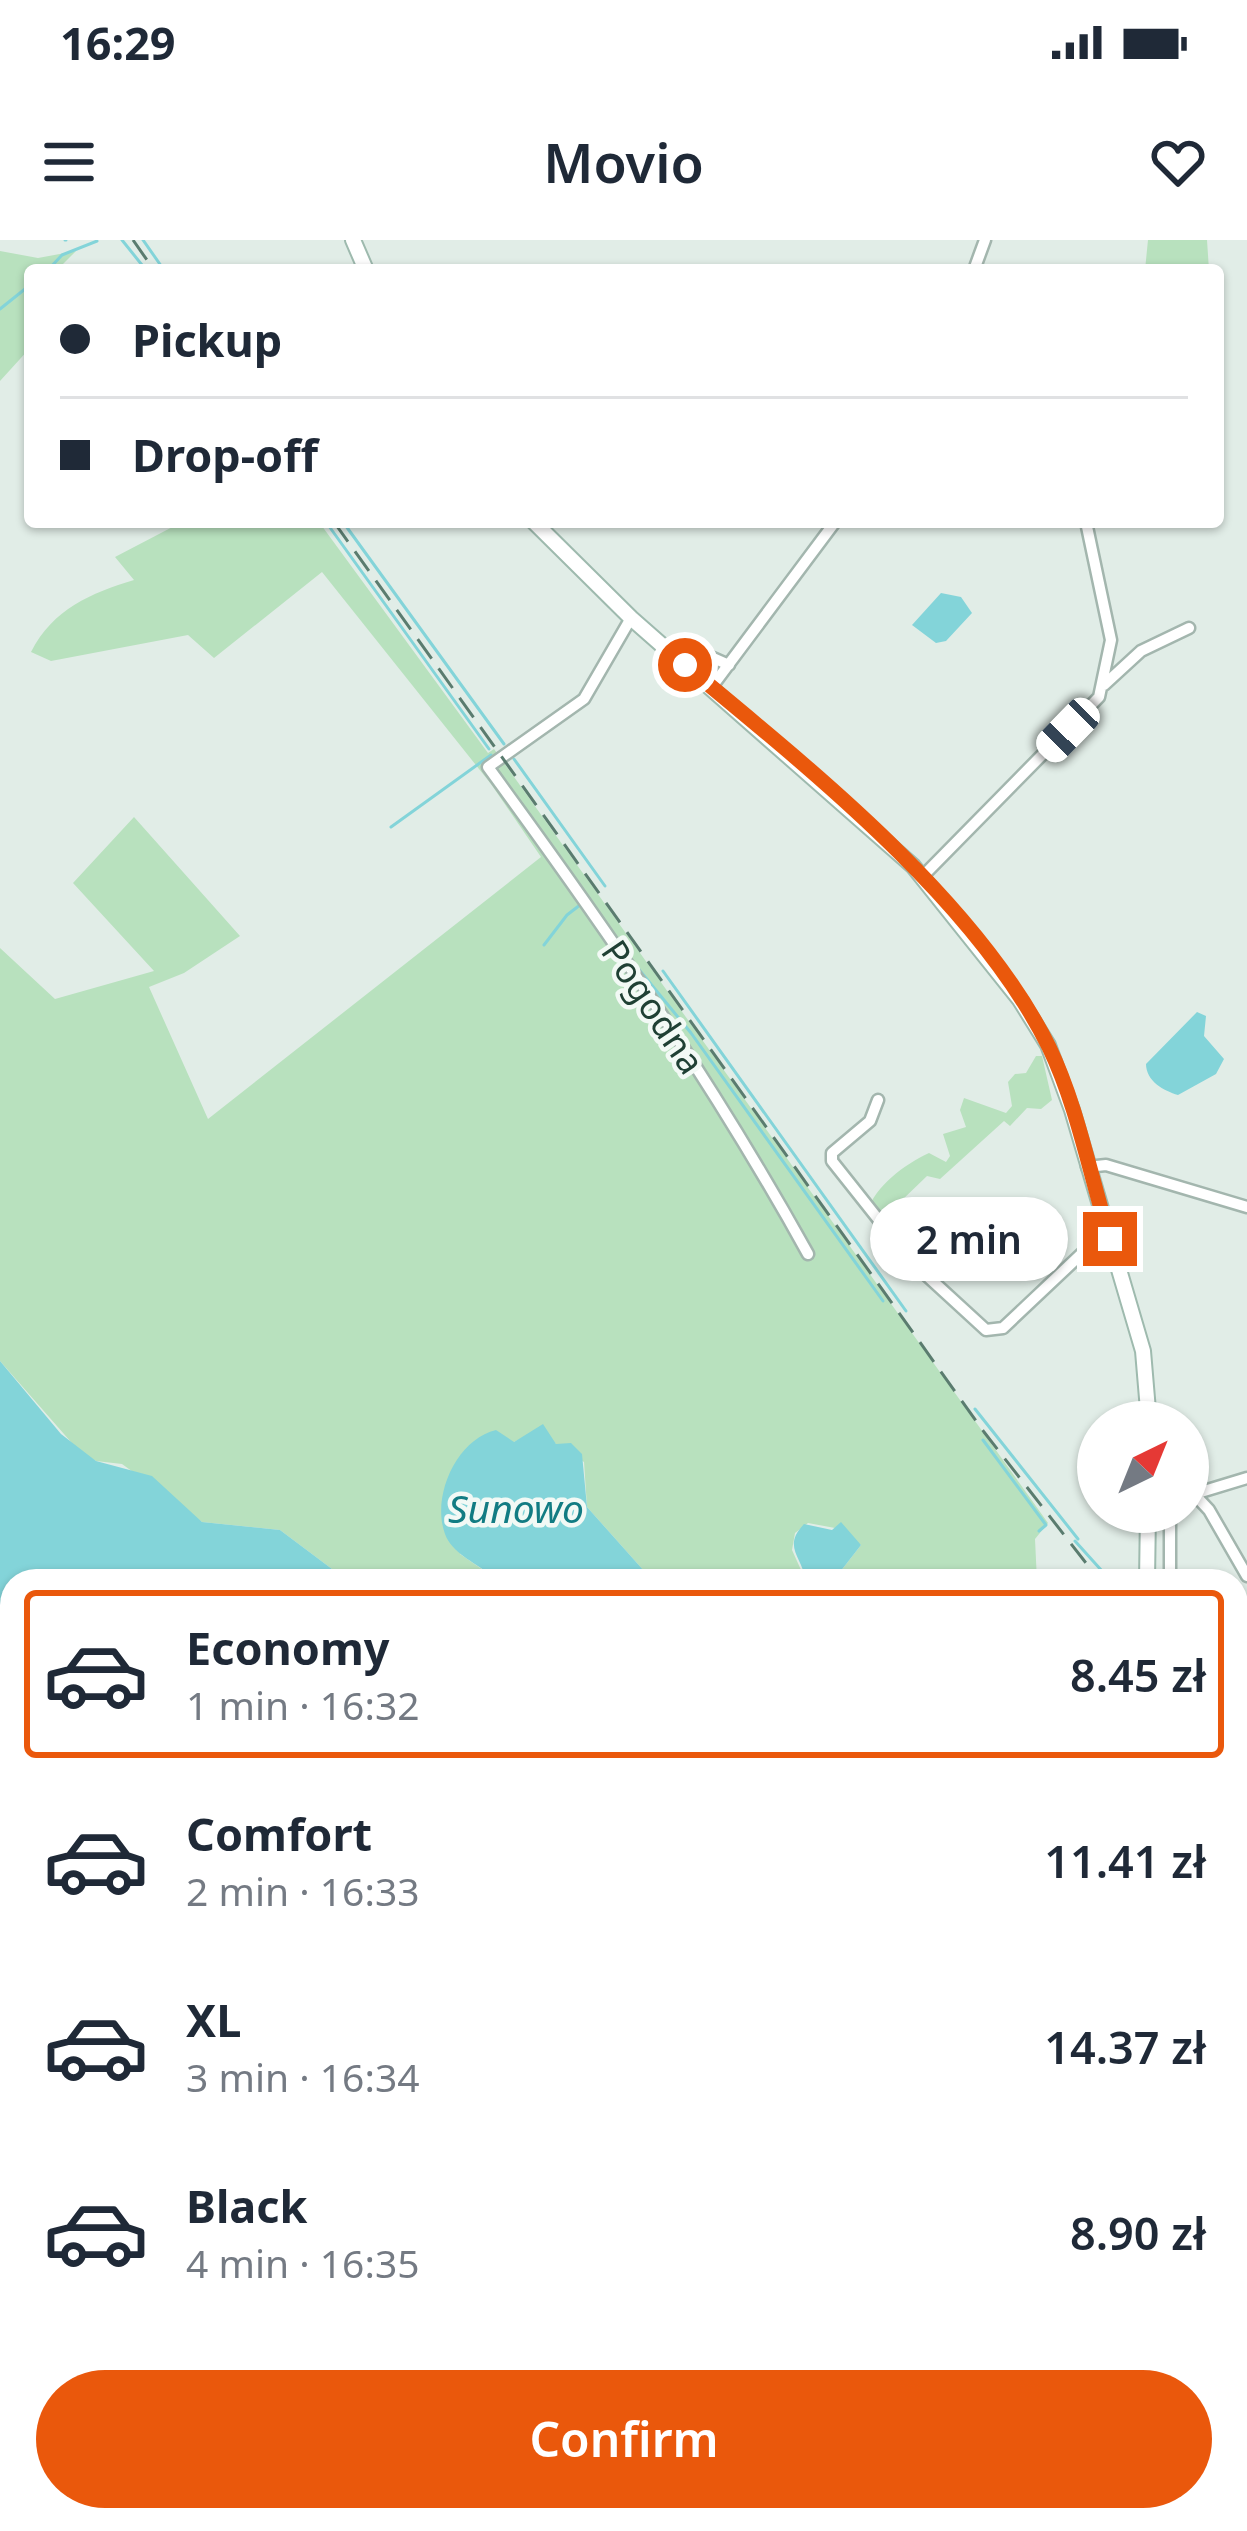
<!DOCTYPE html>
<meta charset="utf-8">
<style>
:root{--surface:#fff;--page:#f2f2f3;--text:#1f2937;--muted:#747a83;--line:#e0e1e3;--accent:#ea580c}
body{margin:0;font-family:"Noto Sans",sans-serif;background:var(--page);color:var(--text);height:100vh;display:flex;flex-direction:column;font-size:45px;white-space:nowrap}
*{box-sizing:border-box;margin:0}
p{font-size:39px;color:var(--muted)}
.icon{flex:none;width:66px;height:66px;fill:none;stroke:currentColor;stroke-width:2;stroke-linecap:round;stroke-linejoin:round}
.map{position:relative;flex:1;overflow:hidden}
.sheet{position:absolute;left:0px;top:1329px;width:1248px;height:963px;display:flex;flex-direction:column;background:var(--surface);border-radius:36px 36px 0 0;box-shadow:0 3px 9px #0004}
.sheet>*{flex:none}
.banner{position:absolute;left:24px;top:24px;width:1200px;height:264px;border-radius:12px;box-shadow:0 3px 9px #0004;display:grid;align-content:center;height:264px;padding:0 36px;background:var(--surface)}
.needle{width:78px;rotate:43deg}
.fabs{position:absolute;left:1077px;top:1161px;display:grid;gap:24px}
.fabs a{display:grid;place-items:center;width:132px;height:132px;border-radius:50%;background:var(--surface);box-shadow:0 3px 9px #0004;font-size:60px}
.end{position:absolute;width:54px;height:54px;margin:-27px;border:15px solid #ea580c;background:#fff;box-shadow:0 0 0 6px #fff}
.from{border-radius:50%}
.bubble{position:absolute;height:84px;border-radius:42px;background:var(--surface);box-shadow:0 3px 9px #0004;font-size:39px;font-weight:600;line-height:84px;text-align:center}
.car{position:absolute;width:36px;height:72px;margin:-36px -18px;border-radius:15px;box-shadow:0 0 9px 3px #0007;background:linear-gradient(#fff 24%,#345 0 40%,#fff 0 76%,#345 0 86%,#fff 0)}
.banner b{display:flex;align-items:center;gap:42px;height:114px;font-size:45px}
.banner b+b{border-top:3px solid var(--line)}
.banner i{width:30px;height:30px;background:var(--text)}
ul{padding:21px 0 0;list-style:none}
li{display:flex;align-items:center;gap:36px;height:168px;margin:0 24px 18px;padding:0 12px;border:6px solid transparent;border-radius:12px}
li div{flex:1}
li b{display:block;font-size:45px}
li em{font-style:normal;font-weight:600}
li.current{border-color:var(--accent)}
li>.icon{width:108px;height:108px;stroke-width:1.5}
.button{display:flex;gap:24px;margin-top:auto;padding:24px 36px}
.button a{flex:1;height:138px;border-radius:72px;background:var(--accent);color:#fff;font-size:48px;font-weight:600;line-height:138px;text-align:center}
.status{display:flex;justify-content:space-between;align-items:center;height:84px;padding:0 60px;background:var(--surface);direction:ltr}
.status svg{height:33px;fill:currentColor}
header{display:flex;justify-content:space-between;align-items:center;height:156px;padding:0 36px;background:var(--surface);font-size:54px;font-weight:600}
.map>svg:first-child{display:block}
.green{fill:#b8e1be}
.water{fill:#83d4d9}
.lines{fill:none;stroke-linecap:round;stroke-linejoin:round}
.stream{stroke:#83d4d9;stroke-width:3}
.street-casing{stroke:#a3b6ae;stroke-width:15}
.secondary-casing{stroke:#9ebaae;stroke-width:18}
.primary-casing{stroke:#c0cac6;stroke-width:20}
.street{stroke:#fff;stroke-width:10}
.secondary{stroke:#fff;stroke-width:14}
.primary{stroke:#61a88e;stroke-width:15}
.rail{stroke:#5a7c6f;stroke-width:3;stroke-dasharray:24 12;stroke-linecap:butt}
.route{stroke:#ea580c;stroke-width:15}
.labels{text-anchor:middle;stroke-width:9;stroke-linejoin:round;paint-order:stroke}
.street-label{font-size:36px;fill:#1f4034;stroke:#f2f9f5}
.water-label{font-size:39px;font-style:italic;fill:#127c83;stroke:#f2f9f5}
</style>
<div class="status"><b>16:29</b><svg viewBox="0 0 49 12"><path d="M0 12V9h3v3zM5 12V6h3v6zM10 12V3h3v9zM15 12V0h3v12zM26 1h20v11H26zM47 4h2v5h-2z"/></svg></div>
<header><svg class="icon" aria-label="menu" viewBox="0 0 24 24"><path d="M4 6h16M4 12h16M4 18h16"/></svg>Movio<svg class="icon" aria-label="heart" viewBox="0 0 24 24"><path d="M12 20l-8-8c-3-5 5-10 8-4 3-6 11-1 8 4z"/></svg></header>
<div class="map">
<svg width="1247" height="2291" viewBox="0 0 1247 2291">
<rect width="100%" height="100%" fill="#e1ede7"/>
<!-- green -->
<path class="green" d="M1148,0H1207L1209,30H1145Z
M0,11L38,18L76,11L57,30H30V108L0,141Z
M182,282H319L488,513L494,509L1048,1283L1035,1299L1037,1341L969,1336L963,1341H833L861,1305L835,1288L808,1283L795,1293L792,1310L806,1341H653L587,1267L584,1222L536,1191L514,1202L460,1314L489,1334L488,1341H358L336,1332L280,1290L202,1282L122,1224L96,1221L78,1210L0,1121V708L55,759L154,731L73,643L134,577L240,696L184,733L149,747L208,879L541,617L491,544L322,332L214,418L188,395L51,421L31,412C53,369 91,353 134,340L115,317Z
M1036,816H1042L1052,860L1041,869L1027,868L1010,886L1004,881L940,939L927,936L899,963L872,978L867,972C876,945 904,925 929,913L946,922L950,916L943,894L966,887L960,870L964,858L1006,873L1012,866L1008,842L1015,834L1026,833Z
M1247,1901V2103L1236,2101V1909Z
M0,1931L12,1937V2280H501L496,2291H0Z
M921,2280H1189L1201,2291H950Z"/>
<!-- water -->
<path class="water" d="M941,353L961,357L972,373L946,401L936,403L912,385Z
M1197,772L1206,776L1204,796L1224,819L1216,834L1178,855C1164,851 1146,841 1146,824Z
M0,1121L61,1194L96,1221L152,1236L202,1282L280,1290L336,1332L358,1341H12V1406L0,1407Z
M543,1184L556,1204L571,1203L582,1214L587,1267L653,1341H488V1333C474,1322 452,1313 445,1294C431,1256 457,1199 496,1190L514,1202Z
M841,1282L861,1305L833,1341H806C802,1316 782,1307 804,1284L832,1290Z
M0,1442H12V1872L0,1864Z
M501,2280H860L868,2291H496Z"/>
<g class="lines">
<!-- stream -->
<path class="stream" d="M65,0H66
M122,0L146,30
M143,0L164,30
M48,30L62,15L97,1
M0,69L30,45
M326,282L489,509
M343,282L504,504
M514,519L605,646
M391,587L491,515
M544,705L567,675L589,658
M632,721L691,793L883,1061
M663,731L906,1071
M975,1169L1078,1299
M983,1200L1046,1285L1039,1291
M1075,1301L1111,1341
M1246,1490L1247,1491
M1236,1498L1247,1509
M1236,1920L1247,1910"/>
<defs>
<path id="street" d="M974,30L985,0
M631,378L584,459L488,527C603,684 714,844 808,1014
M684,425L702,413L729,425
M1104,445L1141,411L1189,388
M711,448L835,282
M923,636L1099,457L1111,400L1086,282
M878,860L870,881L832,913V921L913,1023L986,1090L1003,1088L1093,1003L1109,997
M1087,927L1106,925L1247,967
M1194,1254L1209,1270L1247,1336
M1191,1255L1247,1238
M1170,1272V1341
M1236,1457L1247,1465"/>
<path id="secondary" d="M353,0L366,30
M534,282L631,378L913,626L1020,760L1048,805L1072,870L1143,1111L1149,1182
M1147,1341L1148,1272
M1207,2280L1212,2291"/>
<path id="primary" d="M0,1924L12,1930
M1236,2230L1247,2224"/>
</defs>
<!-- street casing -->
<use href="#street" class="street-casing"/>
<!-- secondary casing -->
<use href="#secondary" class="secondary-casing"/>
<!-- primary casing -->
<use href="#primary" class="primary-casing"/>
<!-- street -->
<use href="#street" class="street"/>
<!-- secondary -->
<use href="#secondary" class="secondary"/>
<!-- primary -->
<use href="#primary" class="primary"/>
<!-- rail -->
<path class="rail" d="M133,0L154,30
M334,282L984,1192L1100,1341
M1236,1489L1247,1500
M0,1893L12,1899
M1236,2104L1247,2107"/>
</g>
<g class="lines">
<!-- route -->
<path class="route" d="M685,425C809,528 977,661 1049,807C1078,867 1090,936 1110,999"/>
</g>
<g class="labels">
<!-- street labels -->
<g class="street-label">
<text transform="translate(653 767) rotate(56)" y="13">Pogodna</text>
</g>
<!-- water labels -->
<g class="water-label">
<text x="516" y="1283">Sunowo</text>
</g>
</g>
</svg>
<div class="fabs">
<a><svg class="needle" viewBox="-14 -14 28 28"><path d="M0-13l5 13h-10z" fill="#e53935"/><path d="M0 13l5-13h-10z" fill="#747a83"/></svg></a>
</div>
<i class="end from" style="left:685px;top:425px"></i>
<i class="end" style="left:1110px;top:999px"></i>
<div class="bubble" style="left:870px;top:957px;width:198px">2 min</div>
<i class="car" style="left:1068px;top:490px;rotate:224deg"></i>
<div class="banner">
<b><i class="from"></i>Pickup</b>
<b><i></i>Drop-off</b>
</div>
<section class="sheet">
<ul>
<li class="current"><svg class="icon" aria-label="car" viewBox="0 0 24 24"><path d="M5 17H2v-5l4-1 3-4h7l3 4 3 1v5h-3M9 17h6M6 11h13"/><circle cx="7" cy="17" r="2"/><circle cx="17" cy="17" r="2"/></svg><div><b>Economy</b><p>1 min · 16:32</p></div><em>8.45 zł</em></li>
<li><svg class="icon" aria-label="car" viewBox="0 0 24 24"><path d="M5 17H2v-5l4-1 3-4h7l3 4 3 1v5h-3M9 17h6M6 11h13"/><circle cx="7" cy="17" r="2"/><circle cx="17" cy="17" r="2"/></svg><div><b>Comfort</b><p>2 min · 16:33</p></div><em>11.41 zł</em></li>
<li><svg class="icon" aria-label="car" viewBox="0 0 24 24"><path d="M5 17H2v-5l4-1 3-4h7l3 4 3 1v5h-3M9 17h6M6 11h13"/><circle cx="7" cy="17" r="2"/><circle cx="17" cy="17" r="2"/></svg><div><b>XL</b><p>3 min · 16:34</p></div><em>14.37 zł</em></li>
<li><svg class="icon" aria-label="car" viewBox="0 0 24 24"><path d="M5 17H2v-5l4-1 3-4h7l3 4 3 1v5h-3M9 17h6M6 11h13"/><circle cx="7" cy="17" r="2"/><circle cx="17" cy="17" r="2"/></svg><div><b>Black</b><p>4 min · 16:35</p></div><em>8.90 zł</em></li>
</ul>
<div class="button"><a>Confirm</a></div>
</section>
</div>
